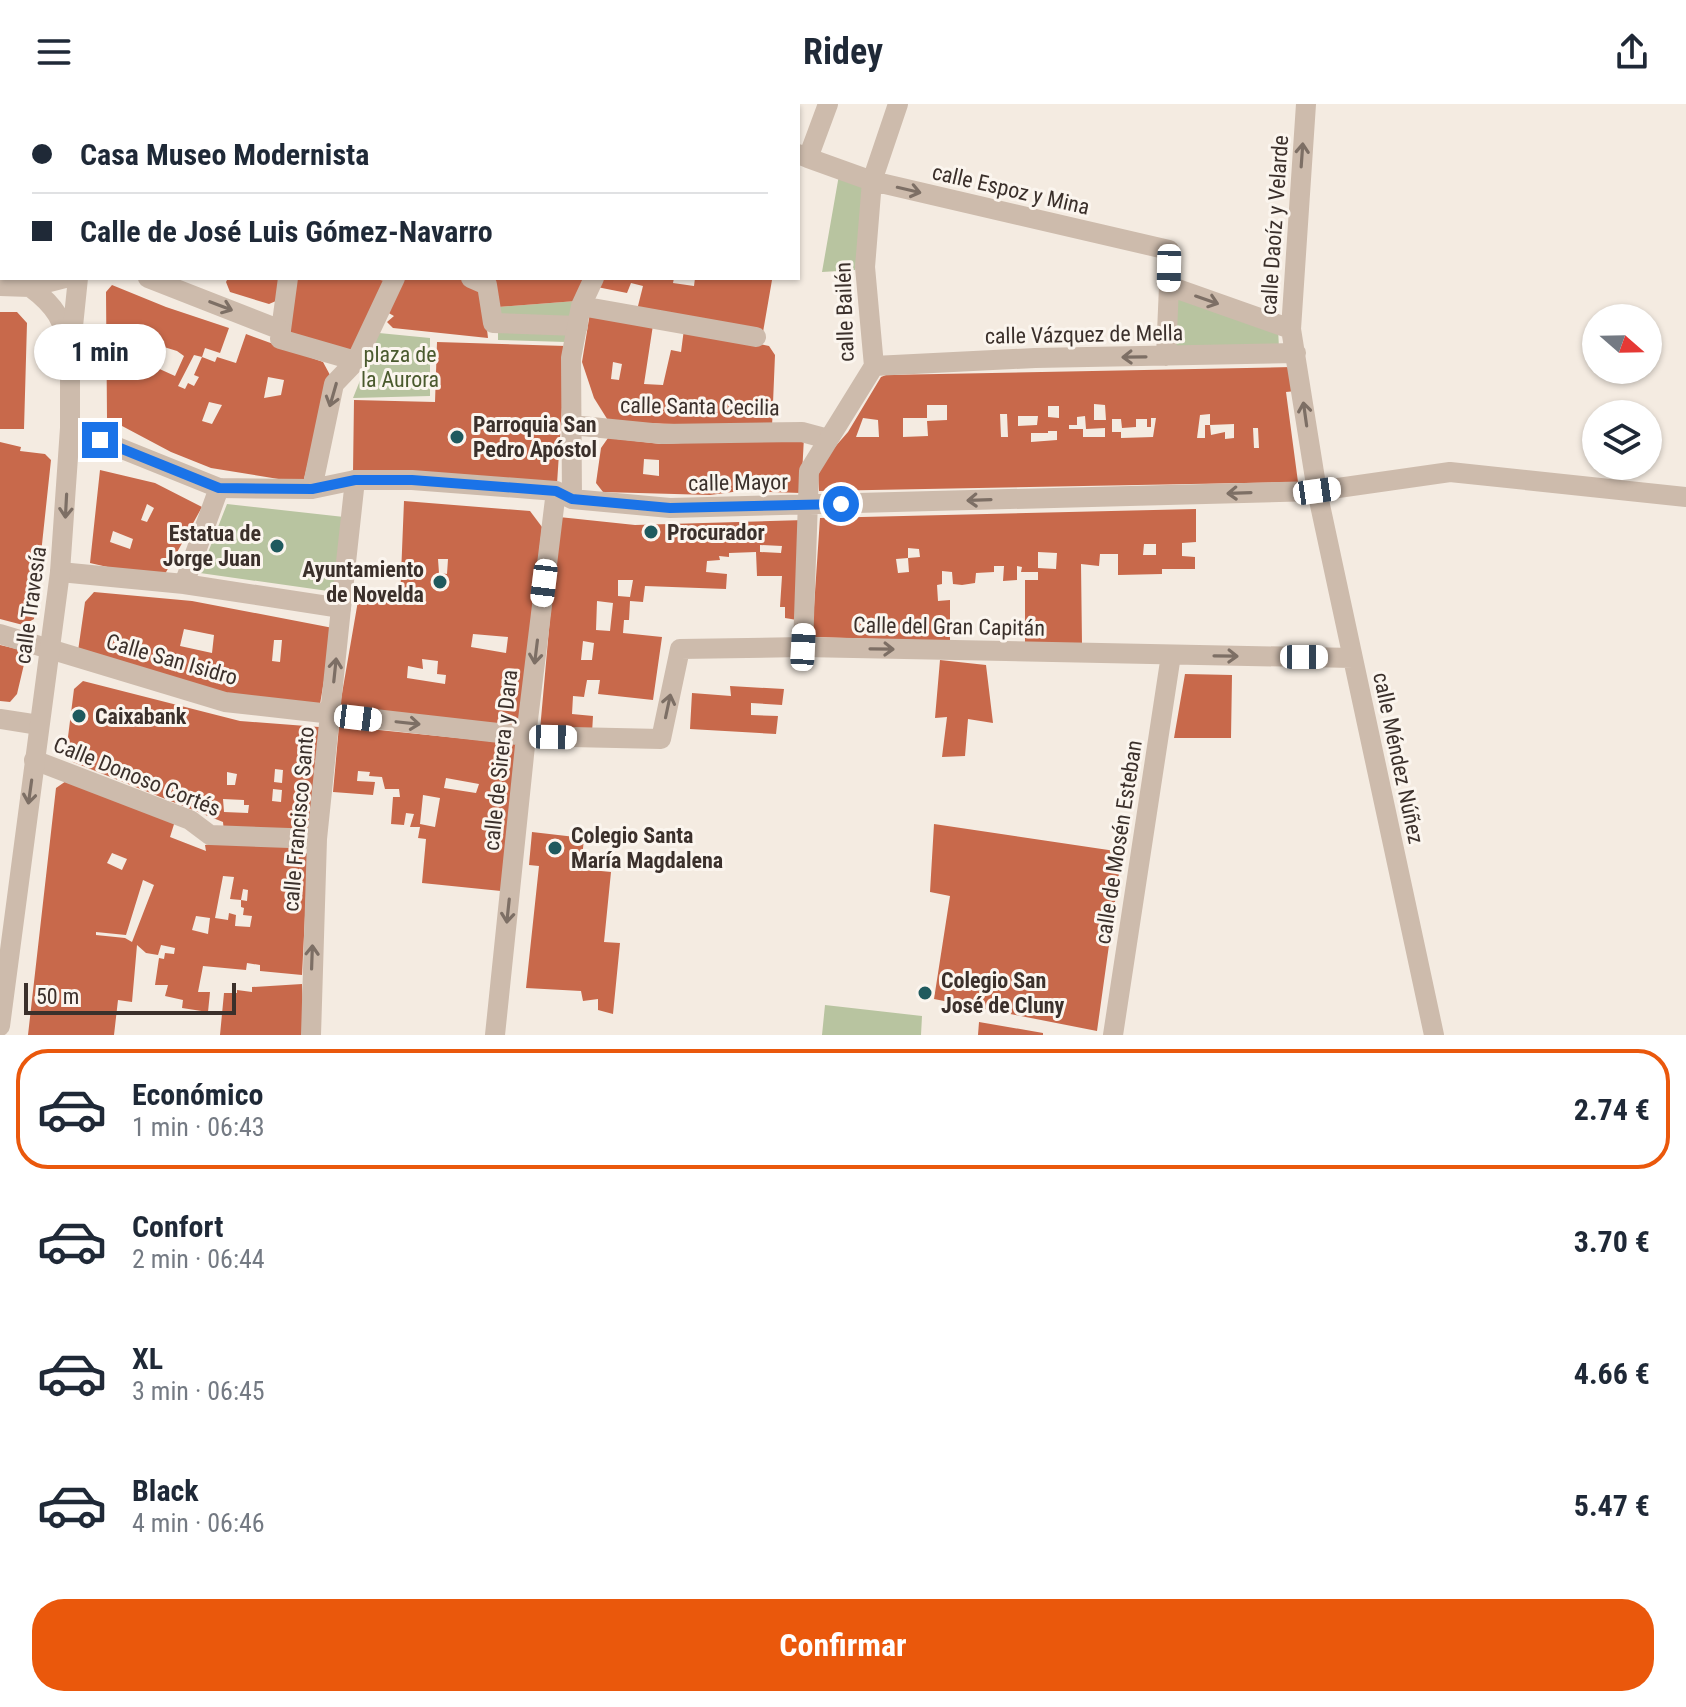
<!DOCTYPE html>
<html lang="es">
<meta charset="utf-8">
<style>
:root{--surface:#fff;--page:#f6f6f7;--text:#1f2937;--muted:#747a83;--line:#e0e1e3;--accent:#ea580c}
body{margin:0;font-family:"Roboto Condensed",sans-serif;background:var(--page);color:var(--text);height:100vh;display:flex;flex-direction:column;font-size:30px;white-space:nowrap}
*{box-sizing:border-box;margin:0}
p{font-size:26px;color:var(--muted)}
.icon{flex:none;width:44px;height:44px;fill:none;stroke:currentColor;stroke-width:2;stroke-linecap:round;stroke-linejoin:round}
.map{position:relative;height:931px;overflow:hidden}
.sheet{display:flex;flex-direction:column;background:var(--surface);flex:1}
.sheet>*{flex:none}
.hud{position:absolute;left:0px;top:0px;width:800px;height:176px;box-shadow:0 2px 6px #0004;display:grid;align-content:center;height:176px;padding:0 32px;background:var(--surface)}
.needle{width:52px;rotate:110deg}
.buttons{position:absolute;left:1582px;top:200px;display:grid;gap:16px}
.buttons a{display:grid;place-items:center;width:80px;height:80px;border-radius:50%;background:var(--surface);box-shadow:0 2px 6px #0004;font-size:40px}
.scale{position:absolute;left:24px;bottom:20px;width:212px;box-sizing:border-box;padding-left:8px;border:4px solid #3b302b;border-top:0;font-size:22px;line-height:28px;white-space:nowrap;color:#3b302b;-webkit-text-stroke:6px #fbf5ee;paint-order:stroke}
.end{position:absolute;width:36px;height:36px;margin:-18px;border:10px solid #1a73e8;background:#fff;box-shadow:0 0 0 4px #fff}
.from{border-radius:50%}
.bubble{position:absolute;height:56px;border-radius:28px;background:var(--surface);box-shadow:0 2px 6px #0004;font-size:26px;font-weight:700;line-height:56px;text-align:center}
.car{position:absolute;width:24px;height:48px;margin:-24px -12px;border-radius:10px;box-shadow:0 0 6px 2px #0007;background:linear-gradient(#fff 24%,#345 0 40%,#fff 0 76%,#345 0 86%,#fff 0)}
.hud b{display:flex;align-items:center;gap:28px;height:76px;font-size:30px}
.hud b+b{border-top:2px solid var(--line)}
.hud i{width:20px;height:20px;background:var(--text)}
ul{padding:14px 0 0;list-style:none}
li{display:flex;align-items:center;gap:24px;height:120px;margin:0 16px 12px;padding:0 16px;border:4px solid transparent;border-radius:32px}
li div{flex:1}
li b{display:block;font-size:30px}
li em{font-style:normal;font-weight:700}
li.current{border-color:var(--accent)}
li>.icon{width:72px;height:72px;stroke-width:1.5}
.action{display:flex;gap:16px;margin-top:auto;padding:16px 32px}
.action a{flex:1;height:92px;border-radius:32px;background:var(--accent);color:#fff;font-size:32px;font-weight:700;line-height:92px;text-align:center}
header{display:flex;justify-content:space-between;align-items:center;height:104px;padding:0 32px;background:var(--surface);font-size:36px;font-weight:700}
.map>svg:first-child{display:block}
.green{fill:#b8c4a0}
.building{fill:#c8694b;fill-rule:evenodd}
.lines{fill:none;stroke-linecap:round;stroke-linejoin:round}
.pedestrian{stroke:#cdbbac;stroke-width:20}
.minor{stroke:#cdbbac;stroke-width:20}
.tertiary{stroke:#cdbbac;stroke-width:20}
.oneway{stroke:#7d6f65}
.route{stroke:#1a73e8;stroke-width:10}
.poi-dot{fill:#1f5a5e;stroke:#fbf5ee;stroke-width:3}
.labels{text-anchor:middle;stroke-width:6;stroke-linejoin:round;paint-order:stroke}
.street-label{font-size:22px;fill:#3b302b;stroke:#fbf5ee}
.park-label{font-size:22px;fill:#4a5a2e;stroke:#fbf5ee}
.poi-label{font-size:22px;font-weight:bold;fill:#3b302b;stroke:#fbf5ee;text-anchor:start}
</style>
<header><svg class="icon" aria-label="menu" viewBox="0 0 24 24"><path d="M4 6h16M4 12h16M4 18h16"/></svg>Ridey<svg class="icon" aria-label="share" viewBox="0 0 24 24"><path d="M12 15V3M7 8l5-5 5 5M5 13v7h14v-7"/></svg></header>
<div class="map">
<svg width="1686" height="931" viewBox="0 0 1686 931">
<rect width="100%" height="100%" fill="#f4ebe1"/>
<!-- green -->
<path class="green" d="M839,71L865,82L855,166L822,168Z
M1176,191L1278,223L1279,245L1175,247Z
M576,197L566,238L498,236V203Z
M379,229L430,234V292L353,294Z
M227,400L344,413L335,488L200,469Z
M825,901L922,912L921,931H822Z"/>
<!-- building -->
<path class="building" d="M228,174H279L276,197L269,200L230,188L226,178Z
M293,174H371L385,177L351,247L285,231Z
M403,174H462L482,183L488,234L393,224L387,218L394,212L385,207Z
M494,174H587L576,197L498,203Z
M602,174H674L673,179L694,182L695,174L772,176L763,228L637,206L643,182L631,179L627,189L597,183Z
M112,181L166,203L229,224L220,249L205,244L202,253L215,258L217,253L236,259L246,230L323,258L330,271L303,379L211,364L171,348L107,314L106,188ZM151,239L177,247L184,252L175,272L153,262L155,257L145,252ZM194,251L202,253L194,271L199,273L194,282L188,279L185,285L178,282ZM268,273L284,276L281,291L264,294ZM209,298L222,301L212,320L202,317Z
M0,208H17L27,219L24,325H0Z
M590,209L653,221L644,280L663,281L671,246L681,248L684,225L769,242L775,251L772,323L609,318L594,294L582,258ZM613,258L622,260L619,276L611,275Z
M437,238L566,242L557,380L353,368L354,296L435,298Z
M1292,263L1296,287L1286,288L1298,378L819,387L818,371L827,352L848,328L881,273L886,271ZM1094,300L1105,301L1106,316H1094ZM927,301H947V316L927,317L928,332L903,333V314H927ZM1048,302H1059V314L1048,313ZM1000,310H1007L1008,333H1001ZM1210,310V321L1234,320V334L1225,335V328L1211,331L1210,321H1205V334H1197L1200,311ZM1018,312H1038L1037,321L1018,322ZM1085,312L1086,325L1105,324V333H1083V325H1069V321H1077V313ZM863,314L878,316L879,333H856ZM1151,314H1156L1153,333L1121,334V328H1112V315H1121L1122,324L1136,323V315H1147V323H1151ZM1253,324H1258L1259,344H1254ZM1048,327H1057V336L1031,338V329H1048Z
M804,333L801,389L740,387L710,391L603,388L596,379L601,344L608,334L661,340ZM644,355L659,356V372L643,370Z
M0,338L21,343L20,347L45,350L51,356L34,515L23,521L0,515Z
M100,366L155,379L202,403L165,470L156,474L90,459ZM147,400L154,404L147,418L141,416ZM113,427L133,435L130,445L110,438Z
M404,397L530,407L542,423L519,625L339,607L359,491L400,496ZM438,455H448L447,470L439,469ZM473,530L508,533L506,549L471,543ZM422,555L438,557L437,570L446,571L445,580L407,574L408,562L423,565Z
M1196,405V438L1182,439V452L1195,453V465H1162V470L1118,471V450H1100L1099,462L1081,460L1082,541L1025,540V476H1038V468H1021L1022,463L1017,462V476L1003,477L1004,462H994V468L976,469L975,479L962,481L953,480L952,468L942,467V480L937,481L938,497L950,496V537L812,533L820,414ZM1144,440H1156V451H1143ZM908,444L919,445L920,453L908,454L909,468L898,469L896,455L908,454ZM1038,448L1057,449L1056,465L1038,464Z
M559,413L635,421L805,416L797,516L785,514V503H780L782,472H757L756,448L729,449V453L719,452L720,456L707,457L706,468L727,470L726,485L645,482L643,498L630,497L629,516H624L623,529L662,533L653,596L598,590L600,576H587L584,593L573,592L572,610L593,612L592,629L540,626ZM760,441L782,442L781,449L760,448ZM618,476H633L630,493L618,492ZM597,497L613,499L610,527L596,526ZM583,537L594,539L592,556H581Z
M94,488L192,497L333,524L320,600L224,591L78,547L85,498ZM184,525L214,531L212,549L180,542ZM274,536H282L280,558L272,557Z
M0,541L21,546L25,556L17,590L10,598L0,597Z
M940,556L986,561L993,619L968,615L965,652L942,653L947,613L935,614Z
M1185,570L1232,571L1231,634H1174Z
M83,577L240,617L319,623L313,721L307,728H224L223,718L73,658L66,649L74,585ZM275,665L283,666L282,679L274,678ZM227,668L237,670L235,681H227ZM273,685L282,686L281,698L272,697ZM223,695L244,696V701H249L248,709L224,708Z
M730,582L784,585L782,601L751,599V611L778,612L776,630L690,625L692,589L731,592Z
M339,622L517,640L501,787L422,779L426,735L418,734L420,723H410L414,710L406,709L404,721L391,720L393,693H400L399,685H385L382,673L369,672L370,668L358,667L357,677L375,678L373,691L333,688ZM446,674L479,680L476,689L444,684ZM423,691L440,694L435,723L420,720Z
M69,675L175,717L170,733L206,747L205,741L225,738L301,740L308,752L302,871L260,867V861L247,859L246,866L203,862L198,888H210L208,908L182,904L183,896L165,892L168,881H155L159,854L164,855L165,849L174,850L175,844L161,841L158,851L146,849L137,841L132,898L118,896L114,931H28L56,684ZM112,749L127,755L122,766L107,759ZM223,772L234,773L230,795L241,796L243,785L248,786L247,797L241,796V803L244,804L243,811L252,812L250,823L235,822L236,811L229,809L228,816L215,814ZM143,776L154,781L132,838L125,834L96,831V828L126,831ZM196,812L210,814L208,830L192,826Z
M934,720L1122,748L1097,927L934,895L950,792L930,788Z
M532,728L584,734L581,765L611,768L604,838L620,839L613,910L598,906V895L583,897L581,887L526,884L539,762L529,761Z
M302,880L304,931H220L224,889H237V886L252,888V883Z
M979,918L1043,929V931H978Z"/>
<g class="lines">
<!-- pedestrian -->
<path class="pedestrian" d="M302,2L303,0
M471,174L487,181L493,219L578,222
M281,226L288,174
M571,321L662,330L802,328L828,335
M219,384L184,480L341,504L355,376
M60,468L184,480"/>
<!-- minor -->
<path class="minor" d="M1306,0L1291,225L1317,387L1434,931
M449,2L450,0
M661,2L662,0
M783,2L784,0
M798,50L808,54L828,0
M808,54L872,77L1169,146V182L1291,225
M148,174L281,226L280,235L356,257
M0,182L30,183L65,174
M30,183C57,203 63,216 70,248
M581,202L756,233
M1166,252L1169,182
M874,262L1035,254L1296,249
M70,324L219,384L312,385L355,376H412L556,387L572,395L670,404L1317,387L1450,368L1686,393
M312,385L334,280L356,257L395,174
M572,395L571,254L581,202L594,174
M0,530L225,598L526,632L661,635L680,545L803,543L1353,554
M803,543L809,367L874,262L865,163L872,77L898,0
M0,615L39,621
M34,656L190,716L210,731L317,735
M311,931L317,735L341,504
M495,931L526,632L556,387
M1113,931L1171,551"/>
<!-- tertiary -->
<path class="tertiary" d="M92,2V0
M0,922L60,468L70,324V251L78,174"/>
</g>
<!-- one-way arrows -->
<defs><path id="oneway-shaft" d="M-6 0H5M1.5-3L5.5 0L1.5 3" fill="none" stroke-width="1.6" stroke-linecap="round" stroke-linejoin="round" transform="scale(2)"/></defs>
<g class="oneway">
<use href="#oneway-shaft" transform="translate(1302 51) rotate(-86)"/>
<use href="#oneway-shaft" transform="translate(909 86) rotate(13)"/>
<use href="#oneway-shaft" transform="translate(1207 196) rotate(19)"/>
<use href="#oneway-shaft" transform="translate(221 202) rotate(21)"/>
<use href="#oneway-shaft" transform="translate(1134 253) rotate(179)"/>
<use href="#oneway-shaft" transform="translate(333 291) rotate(106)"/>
<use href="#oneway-shaft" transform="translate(1305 310) rotate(-98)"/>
<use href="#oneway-shaft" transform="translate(1239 389) rotate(178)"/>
<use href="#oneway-shaft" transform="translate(979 396) rotate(178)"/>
<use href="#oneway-shaft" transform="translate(66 402) rotate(93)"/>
<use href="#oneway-shaft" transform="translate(882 545) rotate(1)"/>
<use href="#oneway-shaft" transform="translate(536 548) rotate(97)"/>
<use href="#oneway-shaft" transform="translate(1226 552) rotate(1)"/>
<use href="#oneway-shaft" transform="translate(335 566) rotate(-84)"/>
<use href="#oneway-shaft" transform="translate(668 602) rotate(-78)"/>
<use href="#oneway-shaft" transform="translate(408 619) rotate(6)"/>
<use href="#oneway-shaft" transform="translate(30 688) rotate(98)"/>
<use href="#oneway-shaft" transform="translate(508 807) rotate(96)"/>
<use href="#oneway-shaft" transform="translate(312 853) rotate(-88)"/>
</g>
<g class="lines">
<!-- route -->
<path class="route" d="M100,336L219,384L312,385L355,376H412L556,387L572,395L670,404L841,400"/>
</g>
<!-- markers -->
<g class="poi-dot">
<circle cx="457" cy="333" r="8"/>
<circle cx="651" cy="428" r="8"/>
<circle cx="277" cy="442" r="8"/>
<circle cx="440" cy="478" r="8"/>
<circle cx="79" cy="612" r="8"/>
<circle cx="555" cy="744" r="8"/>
<circle cx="925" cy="889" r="8"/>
</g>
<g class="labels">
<!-- street labels -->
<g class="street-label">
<text transform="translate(1011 85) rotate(13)" y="8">calle Espoz y Mina</text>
<text transform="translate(1274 121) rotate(-86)" y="8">calle Daoíz y Velarde</text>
<text transform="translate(844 208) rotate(-92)" y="8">calle Bailén</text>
<text transform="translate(1084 230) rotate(-1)" y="8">calle Vázquez de Mella</text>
<text transform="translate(700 302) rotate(1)" y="8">calle Santa Cecilia</text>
<text transform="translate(738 378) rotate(-1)" y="8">calle Mayor</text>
<text transform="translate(30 501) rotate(-82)" y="8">calle Travesía</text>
<text transform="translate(949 522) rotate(1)" y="8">Calle del Gran Capitán</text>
<text transform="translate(172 555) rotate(16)" y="8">Calle San Isidro</text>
<text transform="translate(1399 654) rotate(78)" y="8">calle Méndez Núñez</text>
<text transform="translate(500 656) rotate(-84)" y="8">calle de Sirera y Dara</text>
<text transform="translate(137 672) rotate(22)" y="8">Calle Donoso Cortés</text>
<text transform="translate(298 715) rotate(-85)" y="8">calle Francisco Santo</text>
<text transform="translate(1118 738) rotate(-81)" y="8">calle de Mosén Esteban</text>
</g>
<!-- park labels -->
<g class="park-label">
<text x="400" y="258">plaza de<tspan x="400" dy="25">la Aurora</tspan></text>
</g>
<!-- poi labels -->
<g class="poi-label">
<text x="473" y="328">Parroquia San<tspan x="473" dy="25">Pedro Apóstol</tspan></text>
<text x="667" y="436">Procurador</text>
<text x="261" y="437" text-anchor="end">Estatua de<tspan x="261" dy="25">Jorge Juan</tspan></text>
<text x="424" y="473" text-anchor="end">Ayuntamiento<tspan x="424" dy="25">de Novelda</tspan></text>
<text x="95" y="620">Caixabank</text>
<text x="571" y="739">Colegio Santa<tspan x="571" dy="25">María Magdalena</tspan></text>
<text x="941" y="884">Colegio San<tspan x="941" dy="25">José de Cluny</tspan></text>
</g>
</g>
</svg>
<div class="buttons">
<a><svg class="needle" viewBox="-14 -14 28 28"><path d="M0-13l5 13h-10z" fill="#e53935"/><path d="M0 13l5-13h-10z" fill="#747a83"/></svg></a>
<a><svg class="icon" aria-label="layers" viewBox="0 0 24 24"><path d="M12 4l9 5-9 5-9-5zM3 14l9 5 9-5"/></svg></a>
</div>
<div class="scale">50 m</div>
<i class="end from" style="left:841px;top:400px"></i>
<i class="end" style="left:100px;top:336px"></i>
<div class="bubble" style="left:34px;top:220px;width:132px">1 min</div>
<i class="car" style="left:1169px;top:164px;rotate:181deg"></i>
<i class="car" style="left:1317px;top:387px;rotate:82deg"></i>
<i class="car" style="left:544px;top:479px;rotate:187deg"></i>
<i class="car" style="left:803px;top:543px;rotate:3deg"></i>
<i class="car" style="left:1304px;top:553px;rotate:90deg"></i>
<i class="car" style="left:358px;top:614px;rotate:97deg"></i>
<i class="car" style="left:553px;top:633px;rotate:91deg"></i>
<div class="hud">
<b><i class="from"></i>Casa Museo Modernista</b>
<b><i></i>Calle de José Luis Gómez-Navarro</b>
</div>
</div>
<section class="sheet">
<ul>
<li class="current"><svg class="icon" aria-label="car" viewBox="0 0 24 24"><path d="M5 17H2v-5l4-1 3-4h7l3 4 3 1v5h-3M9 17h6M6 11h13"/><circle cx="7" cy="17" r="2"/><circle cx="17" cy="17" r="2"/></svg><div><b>Económico</b><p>1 min · 06:43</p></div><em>2.74 €</em></li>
<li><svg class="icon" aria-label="car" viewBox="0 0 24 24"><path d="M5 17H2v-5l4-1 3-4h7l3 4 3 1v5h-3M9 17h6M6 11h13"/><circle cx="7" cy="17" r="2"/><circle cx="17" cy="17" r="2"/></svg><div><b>Confort</b><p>2 min · 06:44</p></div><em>3.70 €</em></li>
<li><svg class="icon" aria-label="car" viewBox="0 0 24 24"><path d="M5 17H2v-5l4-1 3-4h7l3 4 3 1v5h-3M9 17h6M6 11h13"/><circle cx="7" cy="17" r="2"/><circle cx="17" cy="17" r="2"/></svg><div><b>XL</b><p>3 min · 06:45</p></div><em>4.66 €</em></li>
<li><svg class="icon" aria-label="car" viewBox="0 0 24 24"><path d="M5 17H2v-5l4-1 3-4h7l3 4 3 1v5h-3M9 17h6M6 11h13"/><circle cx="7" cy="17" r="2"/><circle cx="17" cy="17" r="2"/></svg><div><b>Black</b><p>4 min · 06:46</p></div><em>5.47 €</em></li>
</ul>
<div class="action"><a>Confirmar</a></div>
</section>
